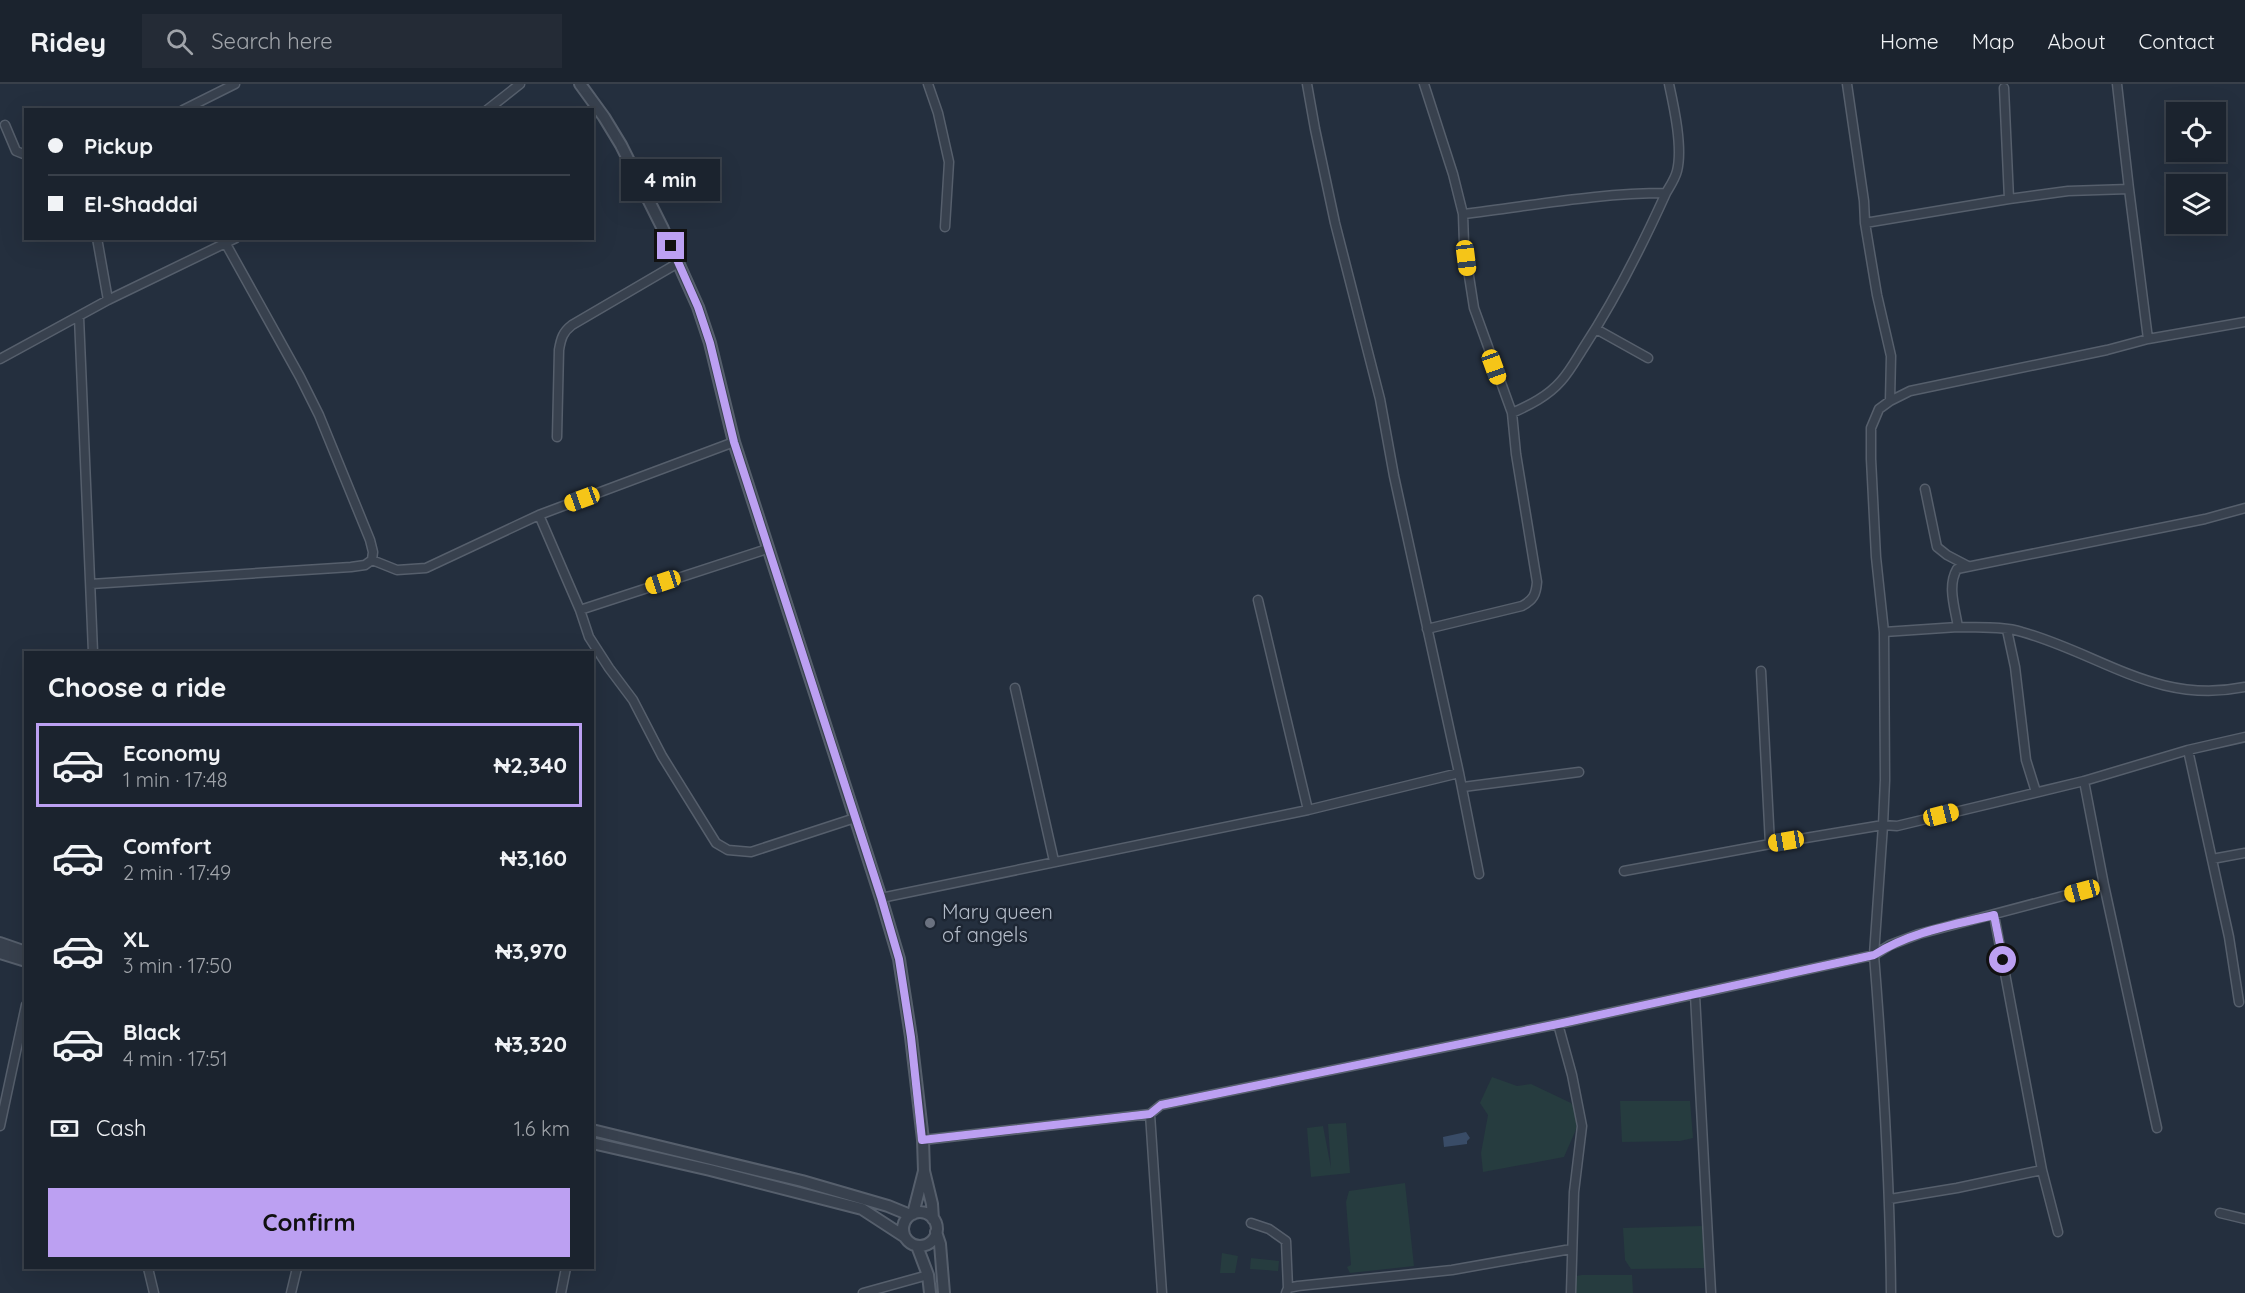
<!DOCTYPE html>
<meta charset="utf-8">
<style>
:root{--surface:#1b232e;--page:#242b36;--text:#f1f3f6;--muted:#a0a4aa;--line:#39404a;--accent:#bca0f2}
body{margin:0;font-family:Quicksand,sans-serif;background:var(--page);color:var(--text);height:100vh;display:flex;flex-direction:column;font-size:22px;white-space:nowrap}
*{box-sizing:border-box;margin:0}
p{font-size:20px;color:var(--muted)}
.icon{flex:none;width:33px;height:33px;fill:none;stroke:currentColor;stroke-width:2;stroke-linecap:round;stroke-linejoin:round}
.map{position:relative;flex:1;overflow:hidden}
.sheet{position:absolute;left:24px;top:567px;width:570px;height:618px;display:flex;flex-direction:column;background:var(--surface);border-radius:0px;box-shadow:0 6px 24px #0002,0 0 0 2px var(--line)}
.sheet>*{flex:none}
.hud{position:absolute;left:24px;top:24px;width:570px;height:132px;border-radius:0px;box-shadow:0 6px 24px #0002,0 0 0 2px var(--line);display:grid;align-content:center;height:132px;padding:0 24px;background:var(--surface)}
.buttons{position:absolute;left:2166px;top:18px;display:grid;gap:12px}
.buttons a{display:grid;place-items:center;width:60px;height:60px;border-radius:0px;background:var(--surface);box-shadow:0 6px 24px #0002,0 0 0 2px var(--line);font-size:30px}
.end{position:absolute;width:27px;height:27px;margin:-14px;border:8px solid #bca0f2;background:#111;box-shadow:0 0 0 3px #111}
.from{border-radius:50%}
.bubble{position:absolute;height:42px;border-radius:0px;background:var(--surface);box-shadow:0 6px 24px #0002,0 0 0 2px var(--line);font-size:20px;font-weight:700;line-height:42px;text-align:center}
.car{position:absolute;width:18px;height:36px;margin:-18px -9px;border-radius:8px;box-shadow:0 0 4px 2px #0007;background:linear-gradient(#f5c518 24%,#345 0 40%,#f5c518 0 76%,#345 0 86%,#f5c518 0)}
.hud b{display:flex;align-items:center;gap:21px;height:57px;font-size:22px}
.hud b+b{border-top:2px solid var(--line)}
.hud i{width:15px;height:15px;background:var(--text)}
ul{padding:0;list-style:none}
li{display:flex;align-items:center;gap:18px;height:84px;margin:0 12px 9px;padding:0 12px;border:3px solid transparent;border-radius:0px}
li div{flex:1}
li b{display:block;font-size:22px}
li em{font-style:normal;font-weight:700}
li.current{border-color:var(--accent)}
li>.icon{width:54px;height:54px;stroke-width:1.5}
h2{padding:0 24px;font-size:27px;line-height:72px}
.pay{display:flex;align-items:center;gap:15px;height:66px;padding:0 24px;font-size:22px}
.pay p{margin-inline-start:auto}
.primary-button{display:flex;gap:12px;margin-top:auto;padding:12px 24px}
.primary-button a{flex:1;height:69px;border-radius:0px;background:var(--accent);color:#111;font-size:24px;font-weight:700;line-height:69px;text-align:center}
header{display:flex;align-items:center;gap:36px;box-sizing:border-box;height:84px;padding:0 30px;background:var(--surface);border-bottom:2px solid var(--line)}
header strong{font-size:28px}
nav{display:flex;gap:33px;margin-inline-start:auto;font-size:21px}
.search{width:420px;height:54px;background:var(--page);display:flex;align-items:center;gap:15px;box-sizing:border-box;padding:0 21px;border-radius:0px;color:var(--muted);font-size:22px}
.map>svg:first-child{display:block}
.green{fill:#263c3f}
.water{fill:#394c67}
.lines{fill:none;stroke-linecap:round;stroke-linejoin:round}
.minor-casing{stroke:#565f6c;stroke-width:11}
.tertiary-casing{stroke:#565f6c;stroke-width:14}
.minor{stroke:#38414e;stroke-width:8}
.tertiary{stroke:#38414e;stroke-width:10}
.route{stroke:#bca0f2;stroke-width:8}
.worship-dot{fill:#6b7280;stroke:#1d2633;stroke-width:2}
.labels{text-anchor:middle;stroke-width:5;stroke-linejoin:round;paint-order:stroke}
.poi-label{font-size:20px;fill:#b4bcc9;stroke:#1d2633;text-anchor:start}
</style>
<header>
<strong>Ridey</strong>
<div class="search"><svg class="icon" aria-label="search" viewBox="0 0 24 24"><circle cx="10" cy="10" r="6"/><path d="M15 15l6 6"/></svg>Search here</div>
<nav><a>Home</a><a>Map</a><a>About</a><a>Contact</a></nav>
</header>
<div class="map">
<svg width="2245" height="1209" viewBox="0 0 2245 1209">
<rect width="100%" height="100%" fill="#242f3e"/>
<!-- green -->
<path class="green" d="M1492,993L1517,1002L1531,1000L1571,1019L1581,1034L1564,1073L1483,1088L1481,1069L1488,1031L1480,1019Z
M1620,1017H1690L1693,1054L1680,1057L1622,1058Z
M1346,1039L1350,1089L1311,1093L1307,1044L1323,1042L1331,1084L1328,1040Z
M1405,1099L1414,1182L1350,1189L1347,1183L1351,1181L1346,1118L1349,1107Z
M1702,1142L1705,1184L1631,1185L1625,1176L1623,1144Z
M1222,1169L1238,1172L1235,1189H1220Z
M1251,1174L1279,1177L1278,1187L1250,1185Z
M1582,1191H1632L1633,1209H1576V1192Z"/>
<!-- water -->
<path class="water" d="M1466,1048L1470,1054L1467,1057V1060L1444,1063L1443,1053Z"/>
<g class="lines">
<defs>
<path id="minor" d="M928,0L938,29L949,78L945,143
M1424,0L1453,90L1463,130L1464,160L1474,224L1512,329L1516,370L1537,498C1536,511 1533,516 1522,522L1427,545
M1847,0L1864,117L1865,139L1877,211L1891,272L1890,317L1910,307L2107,266L2148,255L2245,238
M183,26L235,0
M487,26L520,0
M5,41L16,67L26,71
M2129,105L2148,255
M2009,115L2068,107L2129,105L2117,0
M1463,130C1531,122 1597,109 1666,109C1670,102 1675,95 1677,87C1683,64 1674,23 1669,0
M1865,139L2009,115L2004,4
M97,154L108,216
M79,233L93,568
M1596,245L1648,274
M0,275L108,216L236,154
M1890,317L1879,325L1871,344V375L1876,473L1884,548L1958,543C1955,524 1947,502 1957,485L2205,435L2245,424
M1512,329C1530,321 1548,312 1561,297C1570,287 1577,274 1584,263C1616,214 1642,162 1666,109
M557,353L559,266C561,254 563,248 572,241L678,179
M734,358L539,431L580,526L589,553L609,584L633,616L662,672L716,759L728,766L751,768L855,734
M1925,405L1937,463L1947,471L1968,482
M372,476L397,486L426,484L539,431
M91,500L351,483L365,481L372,476L373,468L370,456L319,331L300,293L226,160
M1258,516L1308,726
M580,526L767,465
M1958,543C1979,544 2003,542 2022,548C2101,570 2157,621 2245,603
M2007,546L2015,583L2026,676L2036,708
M1884,548L1885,696L1883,741L1897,742L2084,697L2188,666L2245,653
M1761,587L1770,760L1883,741L1874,871L1890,861L1919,850L2104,801L2084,697
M1015,604L1054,777
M2188,666L2229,853L2239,918
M1459,689L1479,790
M1463,703L1579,688
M2212,775L2245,769
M1624,787L1770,760
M2104,801L2157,1044
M881,814L1308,726L1459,689L1394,392L1380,315L1335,139L1315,45L1307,0
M1994,831L2042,1086L2058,1148
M1695,911L1711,1209
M1558,940L1572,991L1582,1042L1574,1108L1571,1209
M1150,1030L1162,1209
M0,1042L26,921
M923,1056L1150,1030L1161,1021L1558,940L1874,871C1883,984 1890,1096 1891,1209
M1890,1115L1957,1104L2042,1086
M2220,1129L2245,1135
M1251,1139L1269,1145L1286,1157L1288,1204
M148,1184L154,1209
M291,1209L297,1184
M561,1209L566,1184
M863,1209L928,1191
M1286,1209L1288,1204L1298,1202L1452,1186L1571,1165"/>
<path id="tertiary" d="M580,0L604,33L621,61L663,145L698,223L710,259L734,358L881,814L899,875L911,953L923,1056L924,1087L932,1120L933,1135
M0,859L26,868
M0,869L26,877
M592,1046L802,1097L888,1122L910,1131
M592,1059L710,1086L862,1125L905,1153
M903 1145a17 17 0 1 1 34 0a17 17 0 1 1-34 0Z
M913,1130L924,1087
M936,1148L940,1160L944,1209
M917,1162L928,1191L930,1209"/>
</defs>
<!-- minor casing -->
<use href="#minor" class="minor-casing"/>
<!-- tertiary casing -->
<use href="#tertiary" class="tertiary-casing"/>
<!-- minor -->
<use href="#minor" class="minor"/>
<!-- tertiary -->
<use href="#tertiary" class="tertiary"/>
</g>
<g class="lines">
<!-- route -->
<path class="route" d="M671,162L698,223L710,259L734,358L881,813L899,875L911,953L922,1056L1150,1030L1161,1021L1558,940L1874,871C1910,848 1953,841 1994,831L2003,876"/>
</g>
<!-- markers -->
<circle class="worship-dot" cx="930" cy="839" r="6"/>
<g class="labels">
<!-- poi labels -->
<g class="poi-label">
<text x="942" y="835">Mary queen<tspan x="942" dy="23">of angels</tspan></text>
</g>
</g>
</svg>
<div class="buttons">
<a><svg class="icon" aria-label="locate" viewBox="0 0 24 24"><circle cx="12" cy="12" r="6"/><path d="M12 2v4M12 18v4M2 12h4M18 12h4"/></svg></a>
<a><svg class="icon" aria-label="layers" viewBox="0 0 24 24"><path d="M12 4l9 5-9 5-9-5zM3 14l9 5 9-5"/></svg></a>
</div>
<i class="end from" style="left:2003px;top:876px"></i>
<i class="end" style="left:671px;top:162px"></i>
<div class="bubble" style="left:621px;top:75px;width:99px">4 min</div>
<i class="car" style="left:1466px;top:174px;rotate:173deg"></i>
<i class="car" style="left:1494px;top:283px;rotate:160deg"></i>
<i class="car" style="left:582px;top:415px;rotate:250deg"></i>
<i class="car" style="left:663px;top:498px;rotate:252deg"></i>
<i class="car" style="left:1941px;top:731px;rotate:76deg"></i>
<i class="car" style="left:1786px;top:757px;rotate:260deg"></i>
<i class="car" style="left:2082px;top:807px;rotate:255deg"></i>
<div class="hud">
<b><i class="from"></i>Pickup</b>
<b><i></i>El-Shaddai</b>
</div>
<section class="sheet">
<h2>Choose a ride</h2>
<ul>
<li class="current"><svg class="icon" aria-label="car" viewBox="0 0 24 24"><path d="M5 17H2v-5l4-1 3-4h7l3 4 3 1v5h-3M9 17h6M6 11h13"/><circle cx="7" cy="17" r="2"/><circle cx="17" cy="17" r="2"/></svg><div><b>Economy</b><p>1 min · 17:48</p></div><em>₦2,340</em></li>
<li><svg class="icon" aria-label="car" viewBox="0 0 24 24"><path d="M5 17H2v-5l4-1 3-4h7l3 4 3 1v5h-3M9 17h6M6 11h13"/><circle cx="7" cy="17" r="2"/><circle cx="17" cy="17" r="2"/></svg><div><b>Comfort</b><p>2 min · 17:49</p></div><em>₦3,160</em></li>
<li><svg class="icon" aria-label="car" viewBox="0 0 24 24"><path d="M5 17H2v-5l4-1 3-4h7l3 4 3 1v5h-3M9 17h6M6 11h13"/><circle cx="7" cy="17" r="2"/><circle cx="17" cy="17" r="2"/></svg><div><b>XL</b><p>3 min · 17:50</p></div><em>₦3,970</em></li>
<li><svg class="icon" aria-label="car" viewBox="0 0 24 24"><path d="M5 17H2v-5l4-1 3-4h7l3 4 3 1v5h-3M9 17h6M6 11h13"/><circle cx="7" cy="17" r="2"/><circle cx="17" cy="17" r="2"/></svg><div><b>Black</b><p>4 min · 17:51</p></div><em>₦3,320</em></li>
</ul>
<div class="pay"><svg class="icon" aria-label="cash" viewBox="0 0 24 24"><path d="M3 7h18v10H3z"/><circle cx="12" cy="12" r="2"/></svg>Cash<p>1.6 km</p></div>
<div class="primary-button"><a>Confirm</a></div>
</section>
</div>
